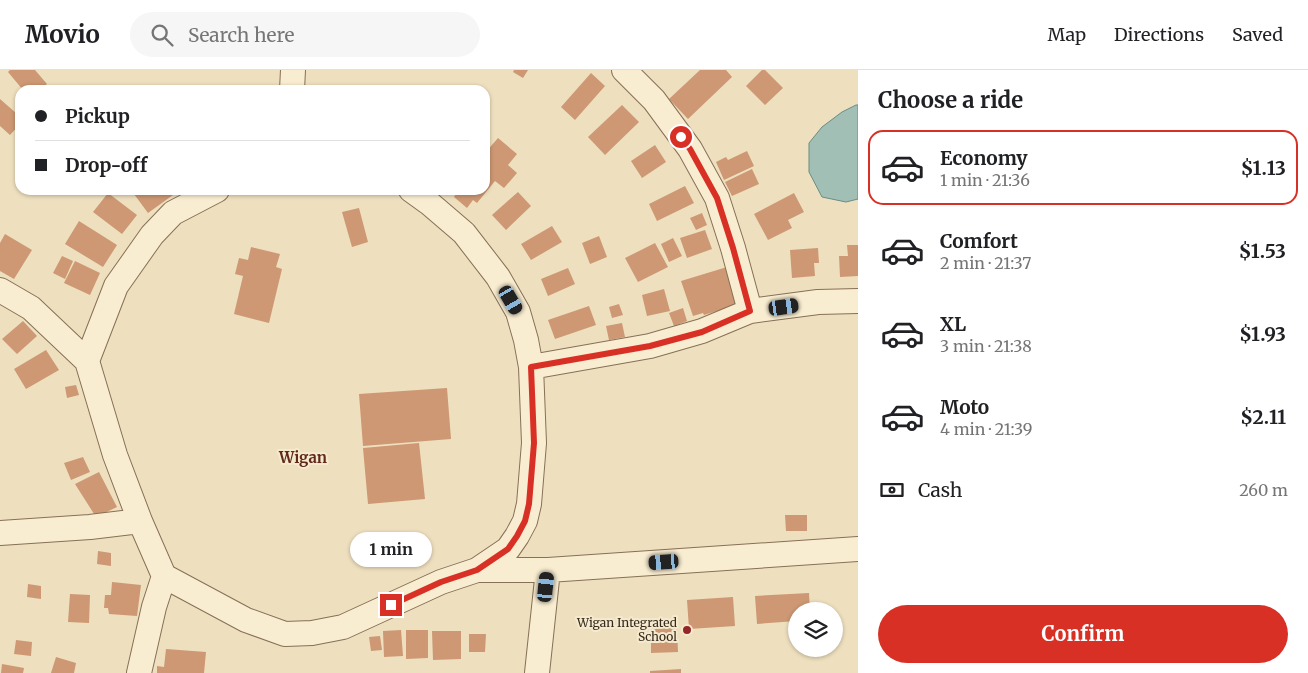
<!DOCTYPE html>
<meta charset="utf-8">
<style>
:root{--surface:#fff;--page:#f6f6f6;--text:#202124;--muted:#757577;--line:#e0e0e0;--accent:#d93025}
body{margin:0;font-family:Merriweather,serif;background:var(--page);color:var(--text);height:100vh;display:flex;flex-direction:column;font-size:19px;white-space:nowrap}
*{box-sizing:border-box;margin:0}
p{font-size:16px;color:var(--muted)}
.icon{flex:none;width:28px;height:28px;fill:none;stroke:currentColor;stroke-width:2;stroke-linecap:round;stroke-linejoin:round}
.map{position:relative;flex:1;overflow:hidden}
.sheet{display:flex;flex-direction:column;background:var(--surface);width:450px}
.sheet>*{flex:none}
.banner{position:absolute;left:15px;top:15px;width:475px;height:110px;border-radius:15px;box-shadow:0 1px 4px #0004;display:grid;align-content:center;height:110px;padding:0 20px;background:var(--surface)}
.controls{position:absolute;left:788px;top:532px;display:grid;gap:10px}
.controls a{display:grid;place-items:center;width:55px;height:55px;border-radius:50%;background:var(--surface);box-shadow:0 1px 4px #0004;font-size:25px}
.end{position:absolute;width:22px;height:22px;margin:-11px;border:6px solid #d93025;background:#fff;box-shadow:0 0 0 2px #fff}
.from{border-radius:50%}
.bubble{position:absolute;height:35px;border-radius:18px;background:var(--surface);box-shadow:0 1px 4px #0004;font-size:16px;font-weight:700;line-height:35px;text-align:center}
.car{position:absolute;width:15px;height:30px;margin:-15px -8px;border-radius:6px;box-shadow:0 0 4px 1px #0007;background:linear-gradient(#222 24%,#8ab4d8 0 40%,#222 0 76%,#8ab4d8 0 86%,#222 0)}
.banner b{display:flex;align-items:center;gap:18px;height:48px;font-size:19px}
.banner b+b{border-top:1px solid var(--line)}
.banner i{width:12px;height:12px;background:var(--text)}
ul{padding:0;list-style:none}
li{display:flex;align-items:center;gap:15px;height:75px;margin:0 10px 8px;padding:0 10px;border:2px solid transparent;border-radius:15px}
li div{flex:1}
li b{display:block;font-size:19px}
li em{font-style:normal;font-weight:700}
li.current{border-color:var(--accent)}
li>.icon{width:45px;height:45px;stroke-width:1.5}
h2{padding:0 20px;font-size:22px;line-height:60px}
.pay{display:flex;align-items:center;gap:12px;height:55px;padding:0 20px;font-size:19px}
.pay p{margin-inline-start:auto}
.cta{display:flex;gap:10px;margin-top:auto;padding:10px 20px}
.cta a{flex:1;height:58px;border-radius:30px;background:var(--accent);color:#fff;font-size:20px;font-weight:700;line-height:58px;text-align:center}
header{display:flex;align-items:center;gap:30px;box-sizing:border-box;height:70px;padding:0 25px;background:var(--surface);border-bottom:1px solid var(--line)}
header strong{font-size:24px}
nav{display:flex;gap:28px;margin-inline-start:auto;font-size:18px}
.search{width:350px;height:45px;background:var(--page);display:flex;align-items:center;gap:12px;box-sizing:border-box;padding:0 18px;border-radius:28px;color:var(--muted);font-size:19px}
main{display:flex;flex:1;min-height:0}
.map>svg:first-child{display:block}
.water{fill:#a2bfb6;stroke:#698d84}
.building{fill:#cd9873}
.lines{fill:none;stroke-linecap:round;stroke-linejoin:round}
.minor-casing{stroke:#867057;stroke-width:26}
.minor{stroke:#f9edd1;stroke-width:24}
.route{stroke:#d93025;stroke-width:6}
.poi-dot{fill:#952628;stroke:#f5eace;stroke-width:2}
.labels{text-anchor:middle;stroke-width:4;stroke-linejoin:round;paint-order:stroke}
.poi-label{font-size:12px;fill:#35281c;stroke:#f5eace;text-anchor:end}
.quarter-label{font-size:15px;font-weight:bold;fill:#62291b;stroke:#f5eace}
</style>
<header>
<strong>Movio</strong>
<div class="search"><svg class="icon" aria-label="search" viewBox="0 0 24 24"><circle cx="10" cy="10" r="6"/><path d="M15 15l6 6"/></svg>Search here</div>
<nav><a>Map</a><a>Directions</a><a>Saved</a></nav>
</header>
<main>
<div class="map">
<svg width="858" height="603" viewBox="0 0 858 603">
<rect width="100%" height="100%" fill="#eedfbe"/>
<!-- water -->
<path class="water" d="M856,35H858V129L846,132L822,127L809,102V73L822,57L842,42Z"/>
<!-- building -->
<path class="building" d="M10,0H35L47,14L39,20H23L8,2Z
M514,0H528L523,8L513,2Z
M700,0H726L732,7L688,49L669,29Z
M762,0H765L783,18L765,35L746,16Z
M591,3L605,16L575,50L561,37Z
M0,29L16,43L20,39V54L10,65L0,56Z
M622,35L639,52L605,85L588,67Z
M498,68L517,84L508,95L517,103L504,118L495,111L477,133L473,130L467,138L454,127L459,120H485V83Z
M655,75L666,92L642,108L631,91Z
M747,81L754,96L724,110L716,92L726,87L728,90Z
M752,99L759,114L732,126L725,112Z
M685,116L694,133L657,151L649,134Z
M131,120H169L173,125L148,143Z
M518,122L531,136L506,160L492,145Z
M108,123L137,145L122,164L93,142Z
M794,123L804,142L788,150L792,158L768,170L754,144Z
M359,138L368,172L352,177L342,142Z
M702,143L707,155L696,160L690,148Z
M79,151L117,175L103,197L65,174Z
M552,156L562,172L531,190L521,174Z
M705,160L712,179L687,188L680,168Z
M5,164L32,180L14,209L0,201V173Z
M599,166L607,187L590,194L582,173Z
M673,168L682,186L669,192L661,174Z
M655,173L668,197L638,212L625,188Z
M847,175H858V206L840,207L839,186H848Z
M251,177L280,184L276,197L282,199L269,253L234,244L243,206L235,204L239,188L248,190Z
M818,178L819,193H814L815,206L792,208L790,180Z
M62,186L73,191L65,209L53,203Z
M75,191L100,203L90,225L64,213Z
M727,197L739,234L704,245L703,243L693,246L681,211Z
M568,198L575,214L548,226L541,209Z
M664,219L670,241L647,246L642,225Z
M619,234L623,245L612,248L609,237Z
M589,236L596,255L555,269L548,250Z
M683,238L687,251L674,256L669,243Z
M23,251L37,266L17,284L2,269Z
M622,253L625,267L609,270L606,256Z
M46,280L59,300L26,319L14,299Z
M76,315L79,325L67,328L65,317Z
M447,318L451,369L363,376L359,324Z
M419,373L425,429L368,434L363,378Z
M83,387L90,402L71,410L64,393Z
M99,402L117,437L96,447L75,414Z
M785,445H807V461H786Z
M98,481L111,483V496L97,494Z
M112,512L141,515L137,546L109,544L108,538H104L105,525H111Z
M28,514L41,516V529L27,527Z
M809,523L810,541H796V551L757,554L755,526Z
M70,524L90,525L89,553L68,552Z
M733,527L735,556L689,559L687,530Z
M651,556H677L678,582L651,583Z
M401,560L403,586L384,587L383,561Z
M406,560H428V588L406,589Z
M432,561H461V589L433,590Z
M469,564H486L485,582H469Z
M380,566L382,580L371,581L369,567Z
M16,570L32,572L31,586L14,584Z
M166,579L206,582L204,603H157V596L164,597Z
M56,587L76,593L74,603H51Z
M2,594L24,598L23,603H1Z
M681,599V603H650V601Z"/>
<g class="lines">
<defs>
<path id="minor" d="M624,0L654,30L690,79L717,128L733,178L750,241
M292,20L293,0
M217,120L173,143L152,165L116,216L87,291L115,385L140,451L164,506L246,550L285,564L312,563L343,557L441,512L477,500L508,479L517,466L525,451L529,434L534,373L531,297L526,270L518,242L498,207L464,163L429,133L411,120
M0,220L31,238L87,291
M531,297L650,276L702,261L750,241L818,232L858,231
M0,463L90,457L140,451
M477,500H548L858,479
M139,603L154,537L164,506
M537,603L548,500"/>
</defs>
<!-- minor casing -->
<use href="#minor" class="minor-casing"/>
<!-- minor -->
<use href="#minor" class="minor"/>
</g>
<g class="lines">
<!-- route -->
<path class="route" d="M391,535L441,512L477,500L508,479L517,466L525,451L529,434L534,373L531,297L650,276L702,262L750,241L733,178L717,128L690,79L681,67"/>
</g>
<!-- markers -->
<circle class="poi-dot" cx="687" cy="560" r="5"/>
<g class="labels">
<!-- poi labels -->
<g class="poi-label">
<text x="677" y="557">Wigan Integrated<tspan x="677" dy="14">School</tspan></text>
</g>
<!-- quarter labels -->
<g class="quarter-label">
<text x="303" y="393">Wigan</text>
</g>
</g>
</svg>
<div class="controls">
<a><svg class="icon" aria-label="layers" viewBox="0 0 24 24"><path d="M12 4l9 5-9 5-9-5zM3 14l9 5 9-5"/></svg></a>
</div>
<i class="end from" style="left:681px;top:67px"></i>
<i class="end" style="left:391px;top:535px"></i>
<div class="bubble" style="left:350px;top:462px;width:82px">1 min</div>
<i class="car" style="left:511px;top:230px;rotate:150deg"></i>
<i class="car" style="left:784px;top:237px;rotate:82deg"></i>
<i class="car" style="left:664px;top:492px;rotate:266deg"></i>
<i class="car" style="left:546px;top:517px;rotate:6deg"></i>
<div class="banner">
<b><i class="from"></i>Pickup</b>
<b><i></i>Drop-off</b>
</div>
</div>
<section class="sheet">
<h2>Choose a ride</h2>
<ul>
<li class="current"><svg class="icon" aria-label="car" viewBox="0 0 24 24"><path d="M5 17H2v-5l4-1 3-4h7l3 4 3 1v5h-3M9 17h6M6 11h13"/><circle cx="7" cy="17" r="2"/><circle cx="17" cy="17" r="2"/></svg><div><b>Economy</b><p>1 min · 21:36</p></div><em>$1.13</em></li>
<li><svg class="icon" aria-label="car" viewBox="0 0 24 24"><path d="M5 17H2v-5l4-1 3-4h7l3 4 3 1v5h-3M9 17h6M6 11h13"/><circle cx="7" cy="17" r="2"/><circle cx="17" cy="17" r="2"/></svg><div><b>Comfort</b><p>2 min · 21:37</p></div><em>$1.53</em></li>
<li><svg class="icon" aria-label="car" viewBox="0 0 24 24"><path d="M5 17H2v-5l4-1 3-4h7l3 4 3 1v5h-3M9 17h6M6 11h13"/><circle cx="7" cy="17" r="2"/><circle cx="17" cy="17" r="2"/></svg><div><b>XL</b><p>3 min · 21:38</p></div><em>$1.93</em></li>
<li><svg class="icon" aria-label="car" viewBox="0 0 24 24"><path d="M5 17H2v-5l4-1 3-4h7l3 4 3 1v5h-3M9 17h6M6 11h13"/><circle cx="7" cy="17" r="2"/><circle cx="17" cy="17" r="2"/></svg><div><b>Moto</b><p>4 min · 21:39</p></div><em>$2.11</em></li>
</ul>
<div class="pay"><svg class="icon" aria-label="cash" viewBox="0 0 24 24"><path d="M3 7h18v10H3z"/><circle cx="12" cy="12" r="2"/></svg>Cash<p>260 m</p></div>
<div class="cta"><a>Confirm</a></div>
</section>
</main>
